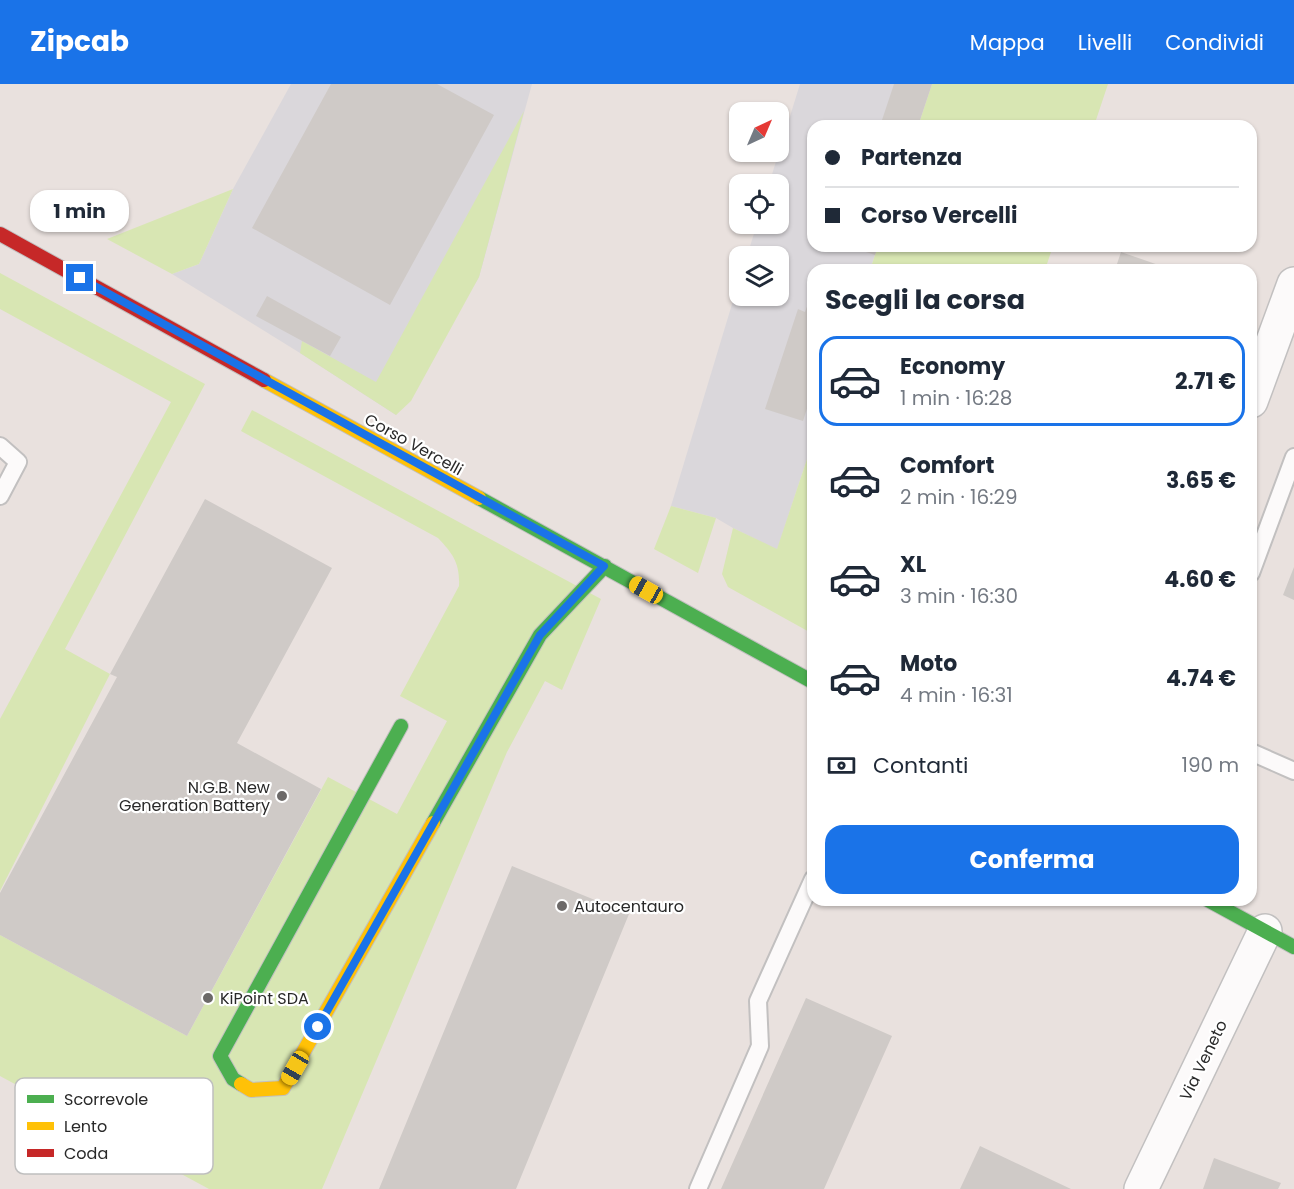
<!DOCTYPE html>
<html lang="it">
<meta charset="utf-8">
<style>
:root{--surface:#fff;--page:#f2f2f3;--text:#1f2937;--muted:#747a83;--line:#e0e1e3;--accent:#1a73e8}
body{margin:0;font-family:Poppins,sans-serif;background:var(--page);color:var(--text);height:100vh;display:flex;flex-direction:column;font-size:22px;white-space:nowrap}
*{box-sizing:border-box;margin:0}
p{font-size:20px;color:var(--muted)}
.icon{flex:none;width:33px;height:33px;fill:none;stroke:currentColor;stroke-width:2;stroke-linecap:round;stroke-linejoin:round}
.map{position:relative;flex:1;overflow:hidden}
.sheet{position:absolute;left:807px;top:180px;width:450px;height:642px;display:flex;flex-direction:column;background:var(--surface);border-radius:18px;box-shadow:0 2px 4px #0004}
.sheet>*{flex:none}
.guide{position:absolute;left:807px;top:36px;width:450px;height:132px;border-radius:18px;box-shadow:0 2px 4px #0004;display:grid;align-content:center;height:132px;padding:0 18px;background:var(--surface)}
.needle{width:39px;rotate:44deg}
.fabs{position:absolute;left:729px;top:18px;display:grid;gap:12px}
.fabs a{display:grid;place-items:center;width:60px;height:60px;border-radius:12px;background:var(--surface);box-shadow:0 2px 4px #0004;font-size:30px}
.end{position:absolute;width:27px;height:27px;margin:-14px;border:8px solid #1a73e8;background:#fff;box-shadow:0 0 0 3px #fff}
.from{border-radius:50%}
.bubble{position:absolute;height:42px;border-radius:18px;background:var(--surface);box-shadow:0 2px 4px #0004;font-size:20px;font-weight:700;line-height:42px;text-align:center}
.car{position:absolute;width:18px;height:36px;margin:-18px -9px;border-radius:8px;box-shadow:0 0 4px 2px #0007;background:linear-gradient(#f5c518 24%,#345 0 40%,#f5c518 0 76%,#345 0 86%,#f5c518 0)}
.guide b{display:flex;align-items:center;gap:21px;height:57px;font-size:22px}
.guide b+b{border-top:2px solid var(--line)}
.guide i{width:15px;height:15px;background:var(--text)}
ul{padding:0;list-style:none}
li{display:flex;align-items:center;gap:18px;height:90px;margin:0 12px 9px;padding:0 6px;border:3px solid transparent;border-radius:18px}
li div{flex:1}
li b{display:block;font-size:22px}
li em{font-style:normal;font-weight:700}
li.selected{border-color:var(--accent)}
li>.icon{width:54px;height:54px;stroke-width:1.5}
h2{padding:0 18px;font-size:27px;line-height:72px}
.pay{display:flex;align-items:center;gap:15px;height:66px;padding:0 18px;font-size:22px}
.pay p{margin-inline-start:auto}
.cta{display:flex;gap:12px;margin-top:auto;padding:12px 18px}
.cta a{flex:1;height:69px;border-radius:18px;background:var(--accent);color:#fff;font-size:24px;font-weight:700;line-height:69px;text-align:center}
header{display:flex;align-items:center;gap:36px;box-sizing:border-box;height:84px;padding:0 30px;background:var(--accent);color:#fff}
header strong{font-size:28px}
nav{display:flex;gap:33px;margin-inline-start:auto;font-size:21px}
.map>svg:first-child{display:block}
.industrial{fill:#dad7db}
.green{fill:#d8e6b3}
.building{fill:#cfcac7}
.lines{fill:none;stroke-linecap:round;stroke-linejoin:round}
.lane-casing{stroke:#c2c0c0;stroke-width:20}
.street-casing{stroke:#c2c0c0;stroke-width:36}
.fast-casing{stroke:#c2c0c0;stroke-width:16}
.slow-casing{stroke:#c2c0c0;stroke-width:16}
.jam-casing{stroke:#c2c0c0;stroke-width:16}
.lane{stroke:#fcfafa;stroke-width:16}
.street{stroke:#fcfafa;stroke-width:33}
.fast{stroke:#4caf50;stroke-width:14}
.slow{stroke:#ffc107;stroke-width:14}
.jam{stroke:#c62828;stroke-width:14}
.route{stroke:#1a73e8;stroke-width:8}
.poi-dot{fill:#6c6968;stroke:#fff;stroke-width:2}
.labels{text-anchor:middle;stroke-width:4.5;stroke-linejoin:round;paint-order:stroke}
.street-label{font-size:16px;fill:#292929;stroke:#fff}
.poi-label{font-size:16px;fill:#292929;stroke:#fff;text-anchor:start}
.key{fill:#fff;stroke:#bfbfbf;stroke-width:1.5}
.key-label{font-size:16px;fill:#292929}
</style>
<header>
<strong>Zipcab</strong>
<nav><a>Mappa</a><a>Livelli</a><a>Condividi</a></nav>
</header>
<div class="map">
<svg width="1294" height="1105" viewBox="0 0 1294 1105">
<rect width="100%" height="100%" fill="#e9e1de"/>
<!-- industrial -->
<path class="industrial" d="M291,0H532L479,193L396,331L300,269L172,190L199,180L233,105Z
M800,0H932L918,42H813V162H878L870,186H813V357L777,466L733,444L716,434L671,422L739,197L740,212H778V172H747L757,140H778V100H769Z"/>
<!-- green -->
<path class="green" d="M932,0H1108L1094,42H918Z
M524,27L479,193L411,317L396,331L300,269L302,257L376,298Z
M233,105L199,180L172,190L107,155Z
M878,162H1053L1045,186H870Z
M0,189L205,300L65,565L110,590L0,807V635L171,318L0,225Z
M252,326L601,515L562,606L545,597L507,668L322,1105H209L0,992V851L187,952L328,693L397,730L447,637L400,612L459,502C460,479 453,470 438,454L241,347Z
M813,357V550L728,503L722,490L733,444L777,465Z
M671,422L716,434L698,489L654,465Z"/>
<!-- building -->
<path class="building" d="M331,0H437L494,31L390,221L252,144Z
M894,0H932L918,42H880Z
M848,162H878L875,171Z
M1121,168L1173,186H1115Z
M813,206V237L810,245L813,246V306L803,337L765,325L798,225L805,228Z
M267,212L341,253L330,272L256,232Z
M205,415L332,484L237,659L321,705L187,952L0,851V809L117,593L110,590Z
M1294,483V516L1283,511Z
M512,782L629,830L516,1105H379Z
M806,914L892,952L824,1105H721Z
M980,1062L1071,1105H960Z
M1214,1074L1281,1099L1278,1105H1203Z"/>
<g class="lines">
<defs>
<path id="lane" d="M0,362L18,378L0,412
M1251,489L1294,373
M1251,668L1294,687
M698,1105L760,962L758,917L813,795"/>
<path id="street" d="M1251,317L1294,200
M1141,1105L1265,847"/>
<path id="fast" d="M479,414L813,598
M433,739L540,551L605,482
M1208,816L1294,863
M241,1000L233,995L220,972L401,642"/>
<path id="slow" d="M264,296L479,414
M241,1000L251,1006L283,1004L433,739"/>
<path id="jam" d="M0,150L264,296"/>
</defs>
<!-- lane casing -->
<use href="#lane" class="lane-casing"/>
<!-- street casing -->
<use href="#street" class="street-casing"/>
<!-- fast casing -->
<use href="#fast" class="fast-casing"/>
<!-- slow casing -->
<use href="#slow" class="slow-casing"/>
<!-- jam casing -->
<use href="#jam" class="jam-casing"/>
<!-- lane -->
<use href="#lane" class="lane"/>
<!-- street -->
<use href="#street" class="street"/>
<!-- fast -->
<use href="#fast" class="fast"/>
<!-- slow -->
<use href="#slow" class="slow"/>
<!-- jam -->
<use href="#jam" class="jam"/>
</g>
<g class="lines">
<!-- route -->
<path class="route" d="M80,194L604,482L540,551L318,943"/>
</g>
<!-- markers -->
<g class="poi-dot">
<circle cx="282" cy="712" r="6"/>
<circle cx="562" cy="822" r="6"/>
<circle cx="208" cy="914" r="6"/>
</g>
<g class="labels">
<!-- street labels -->
<g class="street-label">
<text transform="translate(414 360) rotate(29)" y="6">Corso Vercelli</text>
<text transform="translate(1203 976) rotate(-64)" y="6">Via Veneto</text>
</g>
<!-- poi labels -->
<g class="poi-label">
<text x="270" y="709" text-anchor="end">N.G.B. New<tspan x="270" dy="18">Generation Battery</tspan></text>
<text x="574" y="828">Autocentauro</text>
<text x="220" y="920">KiPoint SDA</text>
</g>
</g>
<!-- legend -->
<rect x="15" y="994" width="198" height="96" rx="9" class="key"/>
<rect x="27" y="1011" width="27" height="8" fill="#4caf50"/>
<rect x="27" y="1038" width="27" height="8" fill="#ffc107"/>
<rect x="27" y="1065" width="27" height="8" fill="#c62828"/>
<g class="key-label">
<text x="64" y="1021">Scorrevole</text>
<text x="64" y="1048">Lento</text>
<text x="64" y="1075">Coda</text>
</g>
</svg>
<div class="fabs">
<a><svg class="needle" viewBox="-14 -14 28 28"><path d="M0-13l5 13h-10z" fill="#e53935"/><path d="M0 13l5-13h-10z" fill="#747a83"/></svg></a>
<a><svg class="icon" aria-label="locate" viewBox="0 0 24 24"><circle cx="12" cy="12" r="6"/><path d="M12 2v4M12 18v4M2 12h4M18 12h4"/></svg></a>
<a><svg class="icon" aria-label="layers" viewBox="0 0 24 24"><path d="M12 4l9 5-9 5-9-5zM3 14l9 5 9-5"/></svg></a>
</div>
<i class="end from" style="left:318px;top:943px"></i>
<i class="end" style="left:80px;top:194px"></i>
<div class="bubble" style="left:30px;top:106px;width:99px">1 min</div>
<i class="car" style="left:646px;top:506px;rotate:299deg"></i>
<i class="car" style="left:295px;top:984px;rotate:210deg"></i>
<div class="guide">
<b><i class="from"></i>Partenza</b>
<b><i></i>Corso Vercelli</b>
</div>
<section class="sheet">
<h2>Scegli la corsa</h2>
<ul>
<li class="selected"><svg class="icon" aria-label="car" viewBox="0 0 24 24"><path d="M5 17H2v-5l4-1 3-4h7l3 4 3 1v5h-3M9 17h6M6 11h13"/><circle cx="7" cy="17" r="2"/><circle cx="17" cy="17" r="2"/></svg><div><b>Economy</b><p>1 min · 16:28</p></div><em>2.71 €</em></li>
<li><svg class="icon" aria-label="car" viewBox="0 0 24 24"><path d="M5 17H2v-5l4-1 3-4h7l3 4 3 1v5h-3M9 17h6M6 11h13"/><circle cx="7" cy="17" r="2"/><circle cx="17" cy="17" r="2"/></svg><div><b>Comfort</b><p>2 min · 16:29</p></div><em>3.65 €</em></li>
<li><svg class="icon" aria-label="car" viewBox="0 0 24 24"><path d="M5 17H2v-5l4-1 3-4h7l3 4 3 1v5h-3M9 17h6M6 11h13"/><circle cx="7" cy="17" r="2"/><circle cx="17" cy="17" r="2"/></svg><div><b>XL</b><p>3 min · 16:30</p></div><em>4.60 €</em></li>
<li><svg class="icon" aria-label="car" viewBox="0 0 24 24"><path d="M5 17H2v-5l4-1 3-4h7l3 4 3 1v5h-3M9 17h6M6 11h13"/><circle cx="7" cy="17" r="2"/><circle cx="17" cy="17" r="2"/></svg><div><b>Moto</b><p>4 min · 16:31</p></div><em>4.74 €</em></li>
</ul>
<div class="pay"><svg class="icon" aria-label="cash" viewBox="0 0 24 24"><path d="M3 7h18v10H3z"/><circle cx="12" cy="12" r="2"/></svg>Contanti<p>190 m</p></div>
<div class="cta"><a>Conferma</a></div>
</section>
</div>
